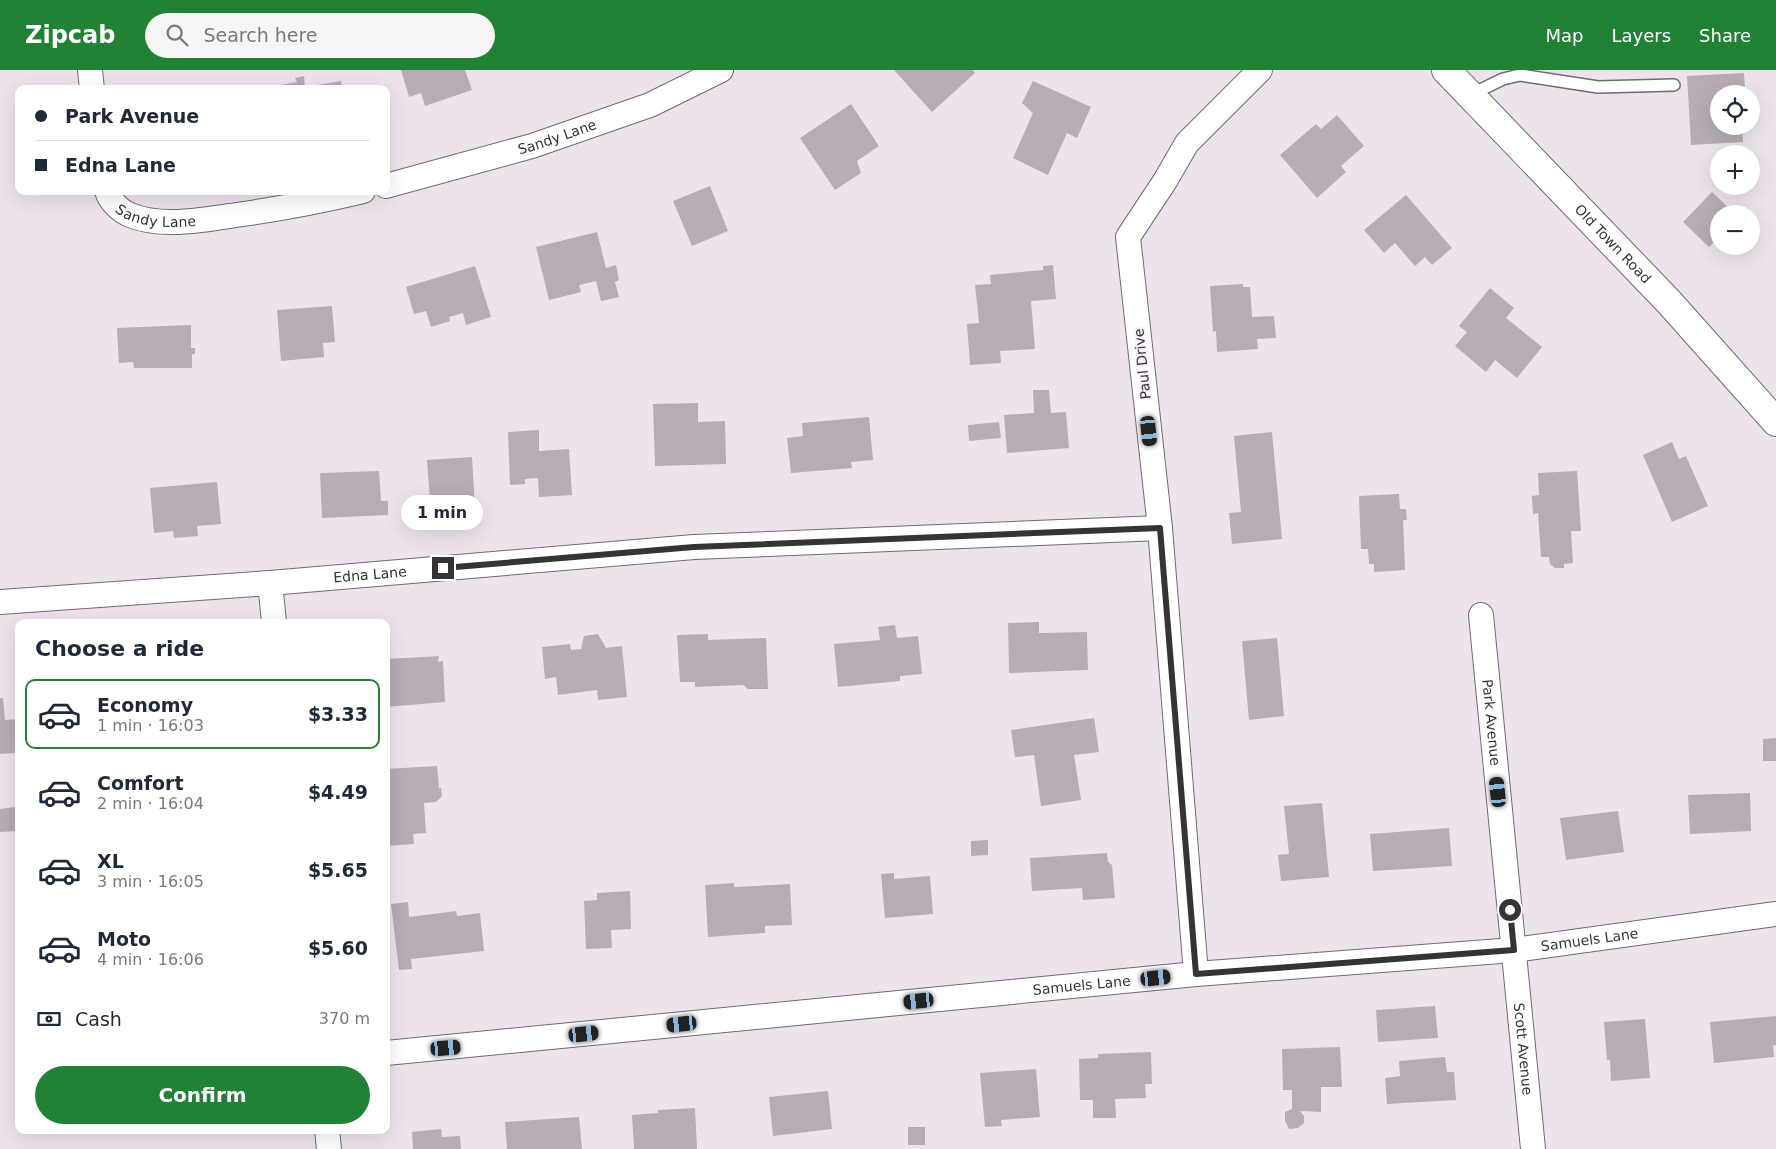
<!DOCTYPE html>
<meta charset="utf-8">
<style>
:root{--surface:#fff;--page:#f6f6f7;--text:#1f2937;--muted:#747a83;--line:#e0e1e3;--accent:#218235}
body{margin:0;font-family:"DejaVu Sans",sans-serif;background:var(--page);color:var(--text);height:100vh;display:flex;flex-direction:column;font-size:19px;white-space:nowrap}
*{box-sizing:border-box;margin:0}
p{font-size:16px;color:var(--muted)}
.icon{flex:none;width:28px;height:28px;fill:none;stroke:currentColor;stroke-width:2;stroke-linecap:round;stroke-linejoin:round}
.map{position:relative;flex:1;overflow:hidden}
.sheet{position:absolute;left:15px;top:549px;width:375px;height:515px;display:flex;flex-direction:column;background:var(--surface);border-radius:10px;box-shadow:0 5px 20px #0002}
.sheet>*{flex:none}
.guide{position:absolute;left:15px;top:15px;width:375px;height:110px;border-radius:10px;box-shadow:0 5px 20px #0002;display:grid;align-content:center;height:110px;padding:0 20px;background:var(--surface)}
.fabs{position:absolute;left:1710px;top:15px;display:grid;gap:10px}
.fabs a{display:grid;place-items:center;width:50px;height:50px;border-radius:50%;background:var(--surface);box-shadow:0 5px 20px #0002;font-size:25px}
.end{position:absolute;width:22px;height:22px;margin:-11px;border:6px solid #363236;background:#fff;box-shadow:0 0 0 2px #fff}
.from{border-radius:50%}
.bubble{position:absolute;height:35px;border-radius:18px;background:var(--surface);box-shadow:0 5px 20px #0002;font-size:16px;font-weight:800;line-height:35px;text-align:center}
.car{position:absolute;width:15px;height:30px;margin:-15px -8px;border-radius:6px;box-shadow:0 0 4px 1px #0007;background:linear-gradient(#222 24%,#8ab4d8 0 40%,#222 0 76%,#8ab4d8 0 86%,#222 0)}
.guide b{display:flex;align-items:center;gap:18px;height:48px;font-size:19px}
.guide b+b{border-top:1px solid var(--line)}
.guide i{width:12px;height:12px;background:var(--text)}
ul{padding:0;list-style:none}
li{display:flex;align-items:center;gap:15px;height:70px;margin:0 10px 8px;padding:0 10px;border:2px solid transparent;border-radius:10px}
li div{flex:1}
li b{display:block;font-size:19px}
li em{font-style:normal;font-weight:800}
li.active{border-color:var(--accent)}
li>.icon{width:45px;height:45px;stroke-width:1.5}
h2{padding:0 20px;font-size:22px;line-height:60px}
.pay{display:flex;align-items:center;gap:12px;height:55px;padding:0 20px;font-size:19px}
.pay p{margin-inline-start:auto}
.action{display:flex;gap:10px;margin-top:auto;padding:10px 20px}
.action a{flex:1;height:58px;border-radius:30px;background:var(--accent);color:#fff;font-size:20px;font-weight:800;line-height:58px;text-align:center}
header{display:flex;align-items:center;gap:30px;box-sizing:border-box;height:70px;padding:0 25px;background:var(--accent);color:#fff}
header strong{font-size:24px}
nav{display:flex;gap:28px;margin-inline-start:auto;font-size:18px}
.search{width:350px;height:45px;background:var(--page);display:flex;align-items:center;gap:12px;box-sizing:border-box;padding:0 18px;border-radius:28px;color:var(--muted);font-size:19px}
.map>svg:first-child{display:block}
.building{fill:#b6acb6}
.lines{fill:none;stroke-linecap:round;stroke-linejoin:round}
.lane-casing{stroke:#726971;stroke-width:14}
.street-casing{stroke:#726971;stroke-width:26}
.secondary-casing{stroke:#726971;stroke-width:30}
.lane{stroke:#fff;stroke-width:11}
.street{stroke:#fff;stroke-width:24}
.secondary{stroke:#fff;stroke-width:28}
.route{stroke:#363236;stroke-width:6}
.labels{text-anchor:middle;stroke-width:4.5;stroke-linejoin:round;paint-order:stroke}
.street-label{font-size:14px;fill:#363236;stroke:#fbf1fb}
</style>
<header>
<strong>Zipcab</strong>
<div class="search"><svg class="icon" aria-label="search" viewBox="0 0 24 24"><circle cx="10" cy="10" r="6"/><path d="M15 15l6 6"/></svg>Search here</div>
<nav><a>Map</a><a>Layers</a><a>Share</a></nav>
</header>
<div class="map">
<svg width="1776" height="1079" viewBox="0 0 1776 1079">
<rect width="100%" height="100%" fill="#ede3ed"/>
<!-- building -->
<path class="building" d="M401,0H465L472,20L425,36L421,23L409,27Z
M894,0H973L975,3L932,42Z
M1744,3L1745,21H1750V24H1719V56H1742L1743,72L1691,75L1687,6Z
M304,6L305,17L341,11L342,19H276V16L297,12L295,8Z
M1033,11L1091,37L1077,68L1067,63L1048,105L1013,88L1033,43L1022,33Z
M851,34L879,76L857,91L861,103L835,120L800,68Z
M1337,45L1364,76L1341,96L1346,102L1317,128L1280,85L1316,54L1321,59Z
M710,116L728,161L692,176L673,131Z
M1712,122L1735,144H1719V167L1709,177L1683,152Z
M1406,125L1452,178L1432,195L1425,187L1415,196L1395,173L1384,183L1364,160Z
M597,162L606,198L616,195L619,210L615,212L619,227L601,231L596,211L579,215L581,222L549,230L536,177Z
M1053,195L1056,229L1031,231L1035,279L1000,281L1001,293L970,295L967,254L979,253L975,215L991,214L990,205L1043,200V196Z
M475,196L491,247L466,255L463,243L449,247L450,251L431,257L426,241L414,244L406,217Z
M1243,214V217H1250L1252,247L1274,246L1276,268L1257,269L1258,279L1217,282L1216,261L1213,262L1210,216Z
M1490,218L1514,238L1506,248L1542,277L1517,308L1495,290L1486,302L1455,276L1467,262L1459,256Z
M332,236L335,272L323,273L324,287L281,291L277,240Z
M191,255V278H195V284H192V298H134L133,292L119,293L117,258Z
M1033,320H1049L1051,343L1066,342L1069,378L1007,383L1004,345L1034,343Z
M698,333V352L725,351L726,394L655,396L653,334Z
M869,347L873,390L851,392L852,398L791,403L787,368L803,366L802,353Z
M999,352L1001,368L969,371L968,355Z
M539,360V381L569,379L572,425L539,427L538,408L525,409V414L510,415L508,362Z
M1272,362L1282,469L1232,474L1229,443L1241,442L1234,366Z
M1672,372L1679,389L1686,386L1708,436L1672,452L1643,385Z
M472,387L475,436L452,437V442L431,443L427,390Z
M379,401L381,431H388V445L322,448L320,403Z
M1577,401L1581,461H1571L1573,493L1564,494V498H1555L1550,494L1549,487H1541L1538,443L1533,444L1532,426L1539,425L1538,403Z
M217,412L221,454L197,456L198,466L174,468L173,461L154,463L150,418Z
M1399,424L1400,439H1406L1407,450H1403L1405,500L1374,502V494H1369L1368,479H1361L1359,426Z
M1039,552V563L1087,562L1088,600L1009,603L1008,553Z
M895,555L897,568L918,566L922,604L900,606V611L838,617L834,574L880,570L878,557Z
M598,564L606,578L622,576L627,627L598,630L597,620L558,625L556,607L545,609L542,577L570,574L571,580L581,579L584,566Z
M708,564V570L766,568L768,619H748L743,615L695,617V612H680L677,565Z
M1277,568L1284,646L1249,650L1242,571Z
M439,586L438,592L443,591L445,632L386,637V589Z
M0,628H3L5,650L19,649V680L16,683L0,684Z
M1094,648L1099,682L1074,685L1081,730L1041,736L1034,685L1015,687L1011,660Z
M1776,668V691H1763V669Z
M437,696L439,718H441L442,726L436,732L424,733L426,763L413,764L414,774L386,776V699Z
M1750,723L1751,761L1690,764L1688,725Z
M1322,733L1329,807L1281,811L1278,785L1289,784L1284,736Z
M15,737L17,761L0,762V739Z
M1618,741L1624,782L1566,790L1560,748Z
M1449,758L1452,796L1373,801L1370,764Z
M988,770V785L971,786V771Z
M1107,783L1108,792L1112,795L1115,828L1083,830L1082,818L1032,821L1030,788Z
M894,803V809L930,806L933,844L885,848L881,804Z
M734,813V817L790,814L792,855L765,856V863L708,867L705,815Z
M630,821L631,859L611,860L612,878L586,879L584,831L597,830V823Z
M408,832L409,847L456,841L457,846L480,843L484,881L411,889L412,899L399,900L391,834Z
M1435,936L1438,968L1378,972L1376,940Z
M1776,946V975L1773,976L1774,987L1714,993L1710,952Z
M1645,949L1650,1008L1611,1011L1610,990H1607L1604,952Z
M1340,977L1342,1017H1321V1042L1300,1041L1304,1046V1053L1298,1058L1289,1059L1285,1051V1042L1292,1039V1020H1283L1282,979Z
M1151,982L1152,1014H1145L1146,1028L1115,1029L1116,1048H1093V1030H1080L1079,989L1098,988V984Z
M1445,987L1447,1002H1454L1456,1030L1387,1034L1385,1008L1400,1006L1399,991Z
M1036,999L1040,1047L1001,1050L1002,1056L985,1057L980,1003Z
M828,1021L832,1059L773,1066L769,1027Z
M695,1038L697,1079H634L632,1045L658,1043V1040Z
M579,1047L582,1079H507L505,1052Z
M908,1057H925V1075H908Z
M441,1059L442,1067L460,1066L461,1079H413L412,1062Z"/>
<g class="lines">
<defs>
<path id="lane" d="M1470,25L1503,9L1520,5L1598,17L1674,15"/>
<g id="street">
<path d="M90,0L92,19"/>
<path id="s1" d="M386,116L532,76L650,35L721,0"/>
<path id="s2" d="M107,121C110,131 120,141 130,145C161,158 204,150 236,145C279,139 321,131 363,121"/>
<path d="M270,513L274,552"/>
<path id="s3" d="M0,532L270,513L694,477L1160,458"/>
<path id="s4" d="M1481,545L1533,1079"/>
<path d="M1196,904L1160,458L1128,167L1165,111L1187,73L1260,0"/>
<path id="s5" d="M386,983L1196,904L1514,880L1776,844"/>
<path d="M327,1060L329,1079"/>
</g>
<g id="secondary">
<path id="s6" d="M1446,0L1669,232L1776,352"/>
</g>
</defs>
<!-- lane casing -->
<use href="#lane" class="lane-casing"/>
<!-- street casing -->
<use href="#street" class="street-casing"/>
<!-- secondary casing -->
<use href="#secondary" class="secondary-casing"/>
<!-- lane -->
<use href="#lane" class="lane"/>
<!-- street -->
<use href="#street" class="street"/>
<!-- secondary -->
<use href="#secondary" class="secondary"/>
</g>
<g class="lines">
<!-- route -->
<path class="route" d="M443,498L694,477L1160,458L1196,904L1514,880L1510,840"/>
</g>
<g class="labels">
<!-- street labels -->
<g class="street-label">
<text dy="5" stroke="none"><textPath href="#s1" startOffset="178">Sandy Lane</textPath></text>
<text dy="5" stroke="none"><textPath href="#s2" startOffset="60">Sandy Lane</textPath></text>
<text dy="5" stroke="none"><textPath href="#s6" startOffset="241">Old Town Road</textPath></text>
<text transform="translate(1142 294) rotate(-96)" y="5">Paul Drive</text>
<text dy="5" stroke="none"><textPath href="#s3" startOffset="371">Edna Lane</textPath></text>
<text dy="5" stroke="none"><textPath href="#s4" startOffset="108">Park Avenue</textPath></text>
<text dy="5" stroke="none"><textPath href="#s5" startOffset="1209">Samuels Lane</textPath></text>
<text dy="5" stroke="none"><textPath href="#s5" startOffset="699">Samuels Lane</textPath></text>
<text dy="5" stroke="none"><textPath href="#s4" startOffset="436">Scott Avenue</textPath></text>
</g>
</g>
</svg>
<div class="fabs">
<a><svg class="icon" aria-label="locate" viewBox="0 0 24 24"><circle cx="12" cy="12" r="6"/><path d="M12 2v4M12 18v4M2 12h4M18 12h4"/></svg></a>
<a>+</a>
<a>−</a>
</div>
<i class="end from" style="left:1510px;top:840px"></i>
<i class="end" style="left:443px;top:498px"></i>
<div class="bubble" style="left:401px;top:425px;width:82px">1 min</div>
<i class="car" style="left:1149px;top:361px;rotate:174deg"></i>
<i class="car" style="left:1498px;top:722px;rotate:354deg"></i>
<i class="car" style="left:1156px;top:908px;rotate:84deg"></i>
<i class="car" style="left:919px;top:931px;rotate:264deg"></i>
<i class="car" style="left:682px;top:954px;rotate:264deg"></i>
<i class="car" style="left:584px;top:964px;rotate:84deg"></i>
<i class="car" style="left:446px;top:978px;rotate:85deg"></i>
<div class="guide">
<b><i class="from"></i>Park Avenue</b>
<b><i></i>Edna Lane</b>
</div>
<section class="sheet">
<h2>Choose a ride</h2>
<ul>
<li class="active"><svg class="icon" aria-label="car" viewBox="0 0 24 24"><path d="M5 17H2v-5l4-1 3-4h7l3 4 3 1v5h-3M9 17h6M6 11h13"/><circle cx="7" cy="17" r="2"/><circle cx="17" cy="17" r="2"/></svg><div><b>Economy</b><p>1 min · 16:03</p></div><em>$3.33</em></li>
<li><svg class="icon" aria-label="car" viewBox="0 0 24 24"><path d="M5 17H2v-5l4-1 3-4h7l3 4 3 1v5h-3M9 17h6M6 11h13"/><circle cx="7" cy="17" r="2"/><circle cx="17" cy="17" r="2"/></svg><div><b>Comfort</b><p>2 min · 16:04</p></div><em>$4.49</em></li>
<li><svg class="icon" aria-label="car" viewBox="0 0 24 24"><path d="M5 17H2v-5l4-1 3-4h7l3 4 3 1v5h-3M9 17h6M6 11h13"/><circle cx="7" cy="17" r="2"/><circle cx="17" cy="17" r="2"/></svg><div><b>XL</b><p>3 min · 16:05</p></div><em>$5.65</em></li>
<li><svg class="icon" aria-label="car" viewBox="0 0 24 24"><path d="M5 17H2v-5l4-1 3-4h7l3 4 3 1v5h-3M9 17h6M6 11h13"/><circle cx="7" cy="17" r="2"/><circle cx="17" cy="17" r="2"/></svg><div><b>Moto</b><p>4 min · 16:06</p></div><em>$5.60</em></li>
</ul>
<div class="pay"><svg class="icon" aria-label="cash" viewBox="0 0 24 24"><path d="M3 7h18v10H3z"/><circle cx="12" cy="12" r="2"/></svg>Cash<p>370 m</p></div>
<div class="action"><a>Confirm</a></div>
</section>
</div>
